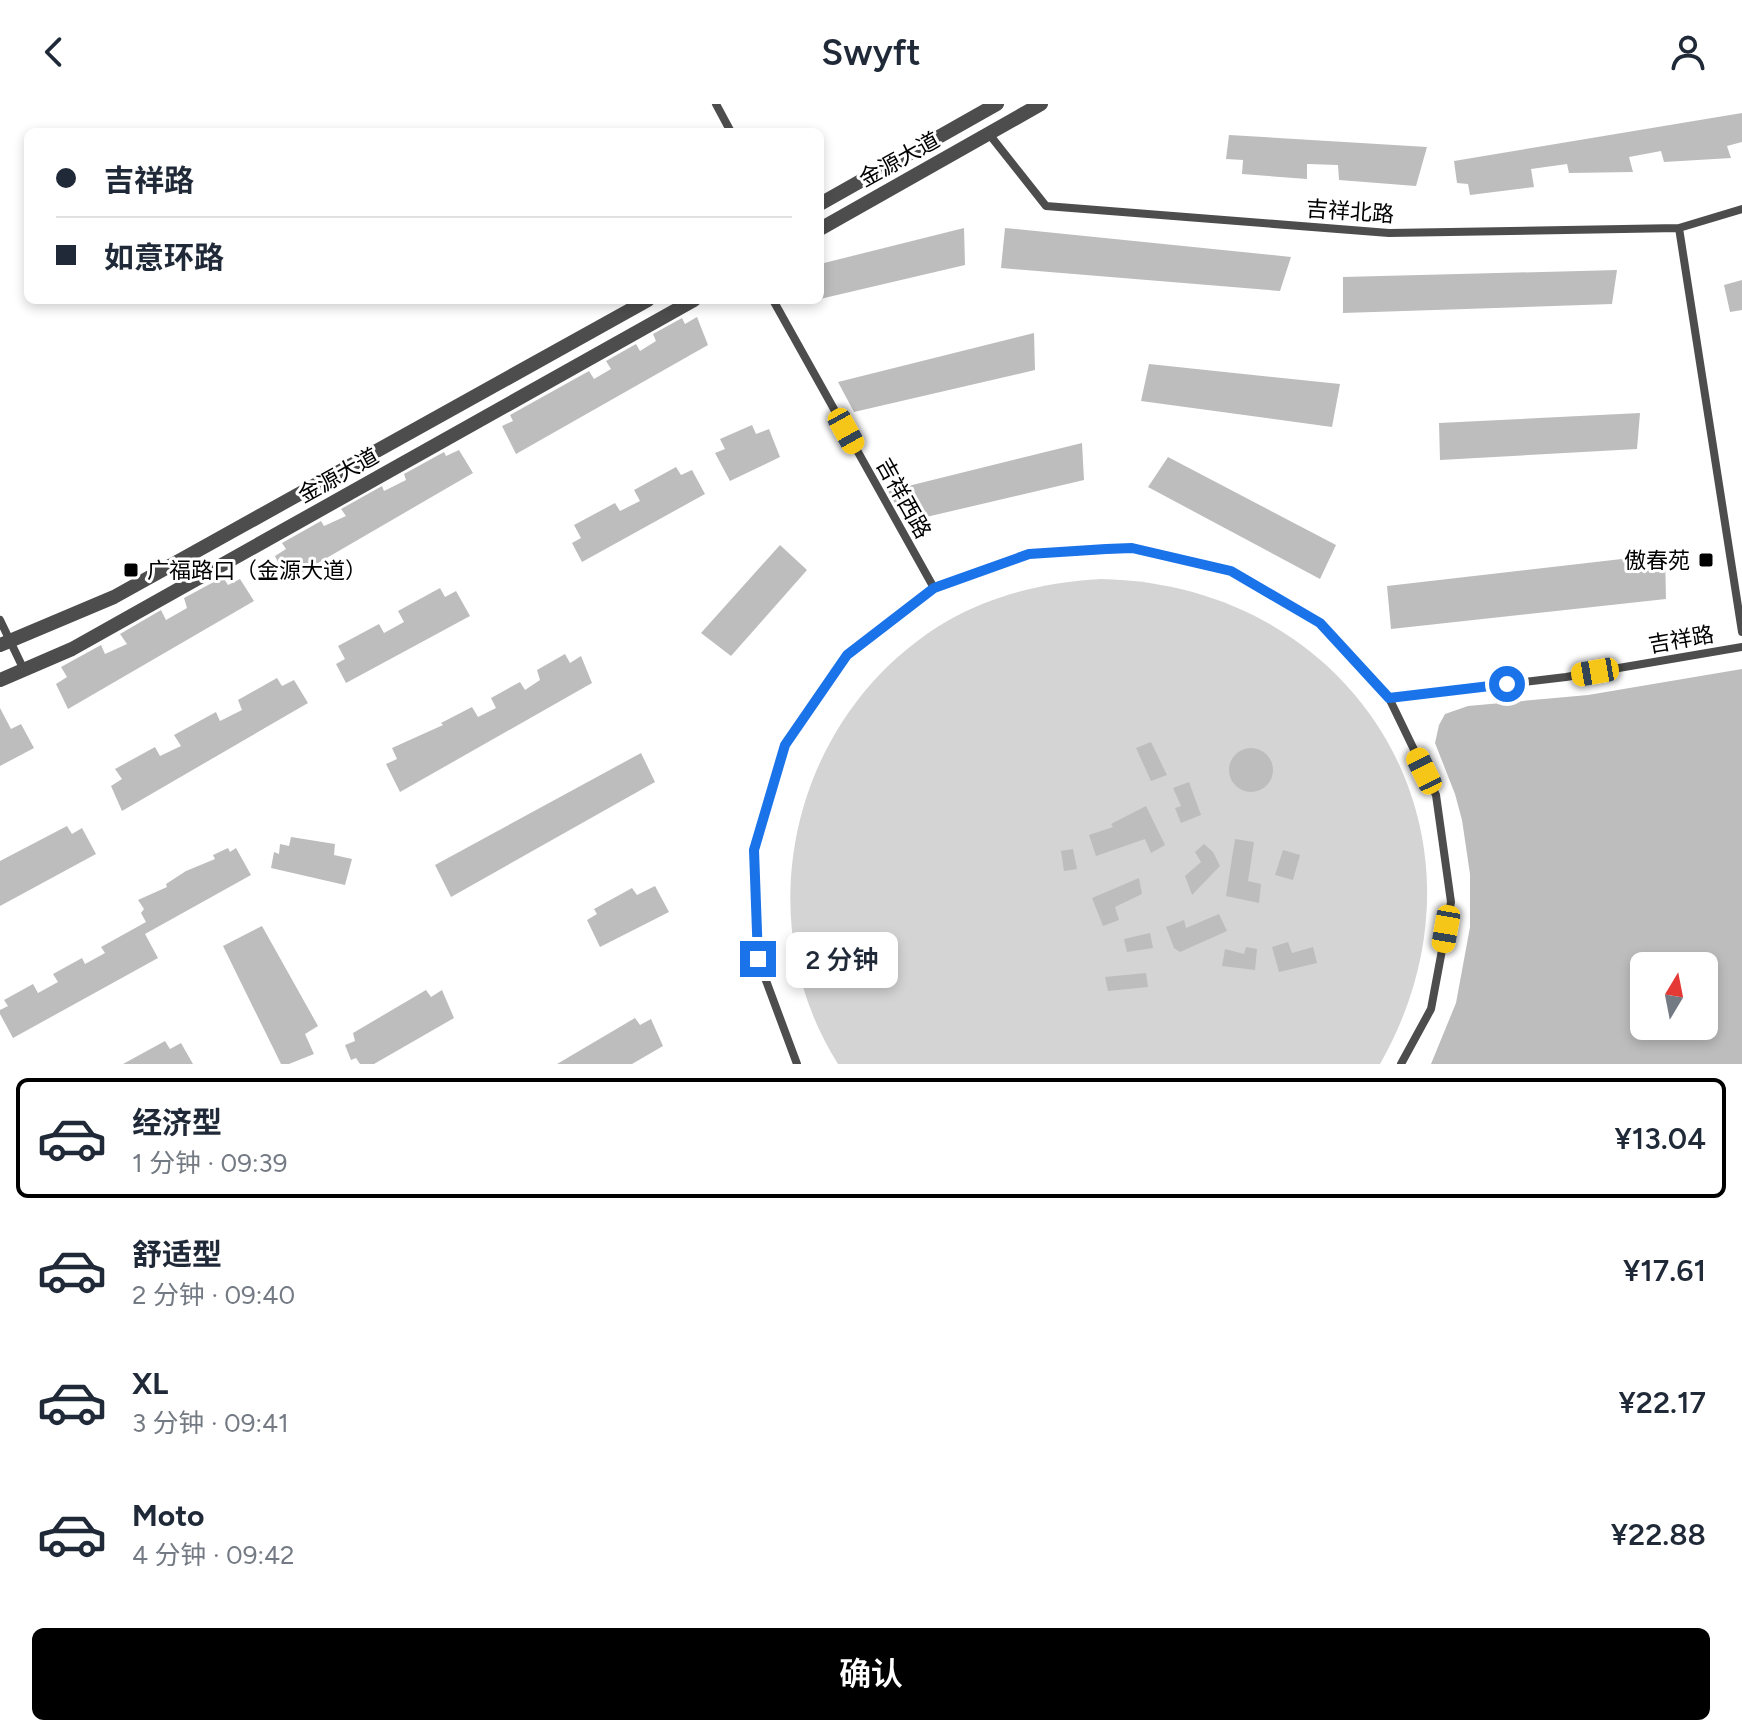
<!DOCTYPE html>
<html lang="zh">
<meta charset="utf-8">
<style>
:root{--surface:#fff;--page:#f2f2f3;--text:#1f2937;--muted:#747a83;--line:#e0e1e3;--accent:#000}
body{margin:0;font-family:Figtree,"Noto Sans SC",sans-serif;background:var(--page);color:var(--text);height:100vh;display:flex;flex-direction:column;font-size:30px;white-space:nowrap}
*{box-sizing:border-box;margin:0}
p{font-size:26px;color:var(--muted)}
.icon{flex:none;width:44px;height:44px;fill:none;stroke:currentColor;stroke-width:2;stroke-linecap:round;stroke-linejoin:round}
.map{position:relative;height:960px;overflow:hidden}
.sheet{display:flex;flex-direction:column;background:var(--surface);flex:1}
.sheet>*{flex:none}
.hud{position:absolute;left:24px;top:24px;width:800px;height:176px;border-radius:12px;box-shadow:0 4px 12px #0003;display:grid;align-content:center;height:176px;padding:0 32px;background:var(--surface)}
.needle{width:52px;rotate:10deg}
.fabs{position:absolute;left:1630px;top:848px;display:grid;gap:16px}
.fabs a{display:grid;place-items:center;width:88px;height:88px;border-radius:12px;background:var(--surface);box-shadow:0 4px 12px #0003;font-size:40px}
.end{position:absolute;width:36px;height:36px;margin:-18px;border:10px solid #1a73e8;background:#fff;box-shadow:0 0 0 4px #fff}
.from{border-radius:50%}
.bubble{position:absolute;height:56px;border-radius:12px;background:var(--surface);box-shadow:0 4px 12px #0003;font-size:26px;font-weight:600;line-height:56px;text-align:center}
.car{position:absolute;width:24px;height:48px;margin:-24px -12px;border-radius:10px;box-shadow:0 0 6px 2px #0007;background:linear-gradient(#f5c518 24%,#345 0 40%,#f5c518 0 76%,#345 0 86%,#f5c518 0)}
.hud b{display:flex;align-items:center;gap:28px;height:76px;font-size:30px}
.hud b+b{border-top:2px solid var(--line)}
.hud i{width:20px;height:20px;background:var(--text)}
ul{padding:14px 0 0;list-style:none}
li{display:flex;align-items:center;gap:24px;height:120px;margin:0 16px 12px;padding:0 16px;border:4px solid transparent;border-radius:12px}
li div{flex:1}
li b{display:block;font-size:30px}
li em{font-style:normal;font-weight:600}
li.current{border-color:var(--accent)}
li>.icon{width:72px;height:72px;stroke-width:1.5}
.primary-button{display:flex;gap:16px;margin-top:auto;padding:16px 32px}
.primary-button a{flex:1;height:92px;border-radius:12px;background:var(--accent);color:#fff;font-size:32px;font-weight:600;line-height:92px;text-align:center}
header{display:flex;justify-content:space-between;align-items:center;height:104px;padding:0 32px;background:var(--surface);font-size:36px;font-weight:600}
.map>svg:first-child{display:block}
.green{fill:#d4d4d4}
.building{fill:#bdbdbd;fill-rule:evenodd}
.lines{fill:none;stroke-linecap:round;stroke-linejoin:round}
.minor{stroke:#4d4d4d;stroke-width:8}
.tertiary{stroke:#4d4d4d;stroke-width:14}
.route{stroke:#1a73e8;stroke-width:10}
.poi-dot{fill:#000;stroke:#fff;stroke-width:3}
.labels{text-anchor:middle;stroke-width:6;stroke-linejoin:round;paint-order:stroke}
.street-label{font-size:22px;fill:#000;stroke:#fff}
.poi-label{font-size:22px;fill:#000;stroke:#fff;text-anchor:end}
</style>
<header><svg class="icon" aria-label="back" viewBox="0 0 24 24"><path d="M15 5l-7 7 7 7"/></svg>Swyft<svg class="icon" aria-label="person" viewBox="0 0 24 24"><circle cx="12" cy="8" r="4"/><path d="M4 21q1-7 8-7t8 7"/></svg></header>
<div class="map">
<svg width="1742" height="960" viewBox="0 0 1742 960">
<rect width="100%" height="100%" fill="#fff"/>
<!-- green -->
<path class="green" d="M1101,475C1359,480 1509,734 1380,960H838C743,810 795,605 949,516C996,490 1047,478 1101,475Z"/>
<!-- building -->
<path class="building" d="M1742,9V38L1727,42L1731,54L1664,58L1661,47L1629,53L1633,68L1569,69L1567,60L1531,65L1534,83L1470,91L1468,80L1457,79L1454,57Z
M1229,31L1427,43L1416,82L1339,76L1338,61L1307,60V75L1242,70L1243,56L1226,55Z
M964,124L965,161L820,195V160Z
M1005,124L1291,153L1280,187L1001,164Z
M1617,166L1612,200L1343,209V173Z
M1742,176V206L1730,208L1724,181Z
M697,213L708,241L516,350L502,322L513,317L510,311L589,267L594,275L611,265L606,257L636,240L640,247L656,237L653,230L682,214L685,220Z
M1034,229L1035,266L854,308L838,278Z
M1149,260L1340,280L1332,323L1141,297Z
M1640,309L1637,345L1440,356L1439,319Z
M752,321L756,330L769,325L780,353L730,377L715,349L725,345L720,335Z
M1082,339L1084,376L905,418L888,387Z
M459,346L473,369L287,477L275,452L286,445L282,439L321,417L324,422L346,412L341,405L382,382L384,387L406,376L404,370L444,348L446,352Z
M1168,353L1336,441L1320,475L1148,383Z
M676,363L681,371L692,366L705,390L582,458L572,439L581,434L574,421L615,399L620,407L640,397L634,386Z
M780,441L807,466L731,552L701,529Z
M1665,450L1666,495L1391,525L1387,482Z
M223,473L228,481L240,475L254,497L68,605L56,580L67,573L61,563L101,541L105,550L127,540L120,530L161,506L166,516L187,504L184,494Z
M440,484L445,493L456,487L470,512L346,579L336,560L345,555L338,542L379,520L384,529L404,518L398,507Z
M565,550L570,559L581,552L592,579L400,688L386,660L397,655L392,644L443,621L441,619L472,603L478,613L496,604L491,594L520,578L525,586L540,576L537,566Z
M1742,565V960H1431L1456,899L1470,823V770L1462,716L1455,690L1435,639L1439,621L1445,610L1468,602L1588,591ZM1644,862H1704V922H1644Z
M277,574L282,582L294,576L308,599L122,707L111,682L122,675L115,665L155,643L160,652L181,642L174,631L216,608L220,617L242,606L238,596Z
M0,604L11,625L21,620L34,644L0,662Z
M1151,638L1167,671L1151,677L1136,644Z
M1229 666a22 22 0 1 1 44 0a22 22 0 1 1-44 0Z
M641,649L655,678L451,793L435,761Z
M1189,678L1201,711L1181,719L1175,704L1181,702L1173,684Z
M1146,702L1165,741L1151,749L1145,735L1096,752L1089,731L1113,723L1111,720Z
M67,722L72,730L82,724L96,750L0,802V757Z
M291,733L335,740L334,751L352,755L345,781L271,764L274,748L279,750L280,740L289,742Z
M1235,735L1254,738L1248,777L1261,780L1259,799L1226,792Z
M1204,740L1213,748L1220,762L1192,791L1185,772L1201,758L1195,748Z
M228,744L230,748L236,744L251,771L145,830L158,854L13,934L0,910V906L8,902L4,896L33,880L38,889L58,878L53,870L82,854L85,860L105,849L101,843L146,818L141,809L144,805L138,796L167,783L166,780L186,767L215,755L213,751Z
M1073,745L1077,765L1064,767L1061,747Z
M1283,746L1300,751L1293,776L1275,771Z
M1139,774L1142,790L1115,803L1119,816L1103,822L1092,794Z
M655,782L669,808L600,843L587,816L597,810L594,805L632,784L637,791Z
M1219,810L1227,827L1180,848L1174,844L1166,823L1184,816L1186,824Z
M262,822L318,922L305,930L314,950L289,960H281L223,842Z
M1150,829L1153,844L1127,848L1124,835Z
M1288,838L1292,849L1313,843L1317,859L1279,868L1272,843Z
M1246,843L1257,845L1255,866L1222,862L1225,845L1244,850Z
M1146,869L1148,883L1108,887L1105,873Z
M426,886L431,893L442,886L454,914L374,960H360L356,954L351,956L345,941L355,937L353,929Z
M635,914L640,921L651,915L663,942L632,960H557Z
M165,937L170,945L181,939L193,960H123Z"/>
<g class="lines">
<!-- minor -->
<path class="minor" d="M716,0L731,28
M989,30L1046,102L1389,129L1679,124L1742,105
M1679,124L1742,528
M773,196L934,484
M0,516L24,566
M1389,594L1566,573L1742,543
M797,960L758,855L754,746L785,641L847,551L934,484L1029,450L1132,444L1231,467L1320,519L1389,594L1436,691L1451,798L1431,905L1401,960"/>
<!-- tertiary -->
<path class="tertiary" d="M820,100L997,0
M820,125L1041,0
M0,541L114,493L648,196
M0,576L72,545L694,196"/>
</g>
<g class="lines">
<!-- route -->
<path class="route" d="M758,855L754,746L785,641L847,551L934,484L1029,450L1106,445L1132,444L1231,467L1320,519L1389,594L1507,580"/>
</g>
<!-- markers -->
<g class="poi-dot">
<rect x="1698" y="448" width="16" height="16" rx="4"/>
<rect x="123" y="458" width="16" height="16" rx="4"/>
</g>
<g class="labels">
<!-- street labels -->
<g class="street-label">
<text transform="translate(899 55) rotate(-29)" y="8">金源大道</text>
<text transform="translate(1350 107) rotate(4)" y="8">吉祥北路</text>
<text transform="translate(338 371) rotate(-29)" y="8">金源大道</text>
<text transform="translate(904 394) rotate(61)" y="8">吉祥西路</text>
<text transform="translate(1681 535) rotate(-10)" y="8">吉祥路</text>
</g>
<!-- poi labels -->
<g class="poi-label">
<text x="1690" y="464">傲春苑</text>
<text x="147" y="474" text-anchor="start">广福路口（金源大道）</text>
</g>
</g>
</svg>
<div class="fabs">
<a><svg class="needle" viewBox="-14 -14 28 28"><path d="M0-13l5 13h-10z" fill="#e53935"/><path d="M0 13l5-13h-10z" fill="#747a83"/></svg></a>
</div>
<i class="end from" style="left:1507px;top:580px"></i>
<i class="end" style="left:758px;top:855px"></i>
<div class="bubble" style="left:786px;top:828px;width:112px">2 分钟</div>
<i class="car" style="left:846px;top:327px;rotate:151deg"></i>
<i class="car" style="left:1595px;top:568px;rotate:260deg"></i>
<i class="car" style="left:1424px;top:667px;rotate:334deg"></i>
<i class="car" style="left:1446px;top:825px;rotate:190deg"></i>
<div class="hud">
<b><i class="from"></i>吉祥路</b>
<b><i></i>如意环路</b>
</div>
</div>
<section class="sheet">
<ul>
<li class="current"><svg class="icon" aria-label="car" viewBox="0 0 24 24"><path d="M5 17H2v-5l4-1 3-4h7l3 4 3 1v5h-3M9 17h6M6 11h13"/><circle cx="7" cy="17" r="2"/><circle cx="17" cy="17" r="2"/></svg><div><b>经济型</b><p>1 分钟 · 09:39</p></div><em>¥13.04</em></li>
<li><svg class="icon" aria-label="car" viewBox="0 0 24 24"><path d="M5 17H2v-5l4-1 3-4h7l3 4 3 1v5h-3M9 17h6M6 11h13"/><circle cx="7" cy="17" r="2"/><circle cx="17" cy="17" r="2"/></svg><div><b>舒适型</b><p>2 分钟 · 09:40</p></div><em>¥17.61</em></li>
<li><svg class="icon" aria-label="car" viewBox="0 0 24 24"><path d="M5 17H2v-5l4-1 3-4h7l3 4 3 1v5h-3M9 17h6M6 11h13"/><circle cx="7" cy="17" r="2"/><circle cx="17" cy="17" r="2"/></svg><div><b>XL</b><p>3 分钟 · 09:41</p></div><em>¥22.17</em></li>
<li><svg class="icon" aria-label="car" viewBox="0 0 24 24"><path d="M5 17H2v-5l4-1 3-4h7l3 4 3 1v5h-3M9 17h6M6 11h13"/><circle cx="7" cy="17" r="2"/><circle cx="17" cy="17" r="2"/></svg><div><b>Moto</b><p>4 分钟 · 09:42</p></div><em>¥22.88</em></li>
</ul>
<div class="primary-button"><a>确认</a></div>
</section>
